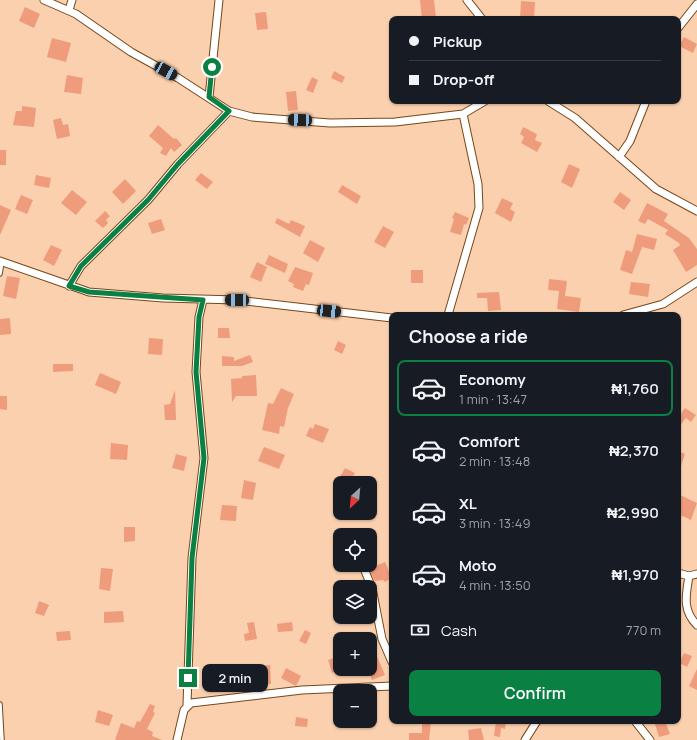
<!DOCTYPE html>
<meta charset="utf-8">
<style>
:root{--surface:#171b24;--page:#20242c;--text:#f1f3f6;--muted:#9ea1a6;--line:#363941;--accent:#0b8043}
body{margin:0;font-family:Manrope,sans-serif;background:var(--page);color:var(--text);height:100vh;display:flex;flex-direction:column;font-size:15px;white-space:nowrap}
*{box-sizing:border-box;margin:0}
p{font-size:13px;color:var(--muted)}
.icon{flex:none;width:22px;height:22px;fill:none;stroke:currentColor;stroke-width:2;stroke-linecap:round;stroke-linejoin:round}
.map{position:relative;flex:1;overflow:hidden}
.details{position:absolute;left:389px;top:312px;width:292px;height:412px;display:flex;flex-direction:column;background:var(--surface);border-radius:8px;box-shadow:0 1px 3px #0004}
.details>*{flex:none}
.banner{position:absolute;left:389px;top:16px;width:292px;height:88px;border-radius:8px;box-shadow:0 1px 3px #0004;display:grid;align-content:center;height:88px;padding:0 20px;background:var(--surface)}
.needle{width:26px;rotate:206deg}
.controls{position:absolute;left:333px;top:476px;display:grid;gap:8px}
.controls a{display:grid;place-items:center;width:44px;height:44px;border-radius:8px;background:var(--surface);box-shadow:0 1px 3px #0004;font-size:20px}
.end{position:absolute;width:18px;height:18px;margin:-9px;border:5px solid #0b8043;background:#fff;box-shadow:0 0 0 2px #fff}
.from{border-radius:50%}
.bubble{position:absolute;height:28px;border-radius:8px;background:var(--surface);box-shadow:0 1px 3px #0004;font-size:13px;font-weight:600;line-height:28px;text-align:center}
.car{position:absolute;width:12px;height:24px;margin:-12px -6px;border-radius:5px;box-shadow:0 0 3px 1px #0007;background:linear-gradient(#222 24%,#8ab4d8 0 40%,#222 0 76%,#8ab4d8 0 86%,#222 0)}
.banner b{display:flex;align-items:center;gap:14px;height:38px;font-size:15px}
.banner b+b{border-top:1px solid var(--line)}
.banner i{width:10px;height:10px;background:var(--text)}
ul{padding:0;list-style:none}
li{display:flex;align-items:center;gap:12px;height:56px;margin:0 8px 6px;padding:0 12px;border:2px solid transparent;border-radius:8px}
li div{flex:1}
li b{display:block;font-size:15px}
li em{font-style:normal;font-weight:600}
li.on{border-color:var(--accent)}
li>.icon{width:36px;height:36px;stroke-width:1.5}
h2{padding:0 20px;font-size:18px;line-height:48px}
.pay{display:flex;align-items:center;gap:10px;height:44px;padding:0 20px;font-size:15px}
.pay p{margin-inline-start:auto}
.cta{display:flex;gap:8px;margin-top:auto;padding:8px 20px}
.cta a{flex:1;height:46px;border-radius:8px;background:var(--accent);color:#fff;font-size:16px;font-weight:600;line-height:46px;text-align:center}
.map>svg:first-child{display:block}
.building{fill:#ef9c7d}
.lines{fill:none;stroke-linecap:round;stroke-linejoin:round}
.lane-casing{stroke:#764719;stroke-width:5.5}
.street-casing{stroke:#764719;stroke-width:9}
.lane{stroke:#fff;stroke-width:3.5}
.street{stroke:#fff;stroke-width:7}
.route{stroke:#0b8043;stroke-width:5}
</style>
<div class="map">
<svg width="697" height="740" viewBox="0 0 697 740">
<rect width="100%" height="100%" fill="#fbd0ae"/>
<!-- building -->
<path class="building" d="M420,0H434L436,18L422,19Z
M521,1L535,2L534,19H520Z
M25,7L40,14L34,28L19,21Z
M266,12L268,29L257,30L255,13Z
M684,37L697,44L693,53L679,46Z
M52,38L71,43L66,62L47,57Z
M334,71L345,77L342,83L331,78Z
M67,75L83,78L81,94L64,92Z
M312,77L318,80L313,93L306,90Z
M296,91L298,110L288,111L286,92Z
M22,106L36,108L34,127L13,125L16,111H22Z
M61,118L63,125L68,124L70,136L57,139L53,120Z
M158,125L174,139L176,138L182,145L174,152L171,148L166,156L160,153L163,148L149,136Z
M523,127L537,134L535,140L542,143L537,152L521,143L524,137L520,134Z
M0,150H6V165H0Z
M569,164L580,169L572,188L561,182Z
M201,173L213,182L207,189L195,180Z
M36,175L51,178L49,188L34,185Z
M125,179L136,191L123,204L112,192Z
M342,185L361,196L357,204L338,192Z
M72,190L87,202L76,215L61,203Z
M620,192L631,200L624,210L613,202Z
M21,195L33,200L27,214L15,209Z
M502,198L513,203L510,209L515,212L511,222L495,213Z
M647,203L668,214L664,221L689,238L697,249V265L686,272L673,250L680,245L679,243L665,234L668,230L648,219L645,224L638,221Z
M0,205L11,210L0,235Z
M105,211L110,216L106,220L108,223L103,228L95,221Z
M455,212L469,218L466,225L464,224L461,235L450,232L454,219L452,218Z
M277,218L289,224L291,220L305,226L300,237L275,223Z
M161,219L165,230L152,234L148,223Z
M383,226L394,232L385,248L374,242Z
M637,234L657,239L654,250L642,247L632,274L620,270L626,250L632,252Z
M310,240L325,248L318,262L303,253Z
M51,245L62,250L54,266L43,260Z
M269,255L288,264L285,273L265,264Z
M257,262L267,267L261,282L250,277Z
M295,267L313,273L309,285L306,284L303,291L293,287L294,284L288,281Z
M411,270H423V283H411Z
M7,276L20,278L16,299L3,296Z
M549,279L567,281L565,296L581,298L579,312L557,309L559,291L548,290Z
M631,282L650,284L648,297L629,294Z
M499,292L501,310L488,311L487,298H477V293Z
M10,318L11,334L0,335V319Z
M218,328H229L230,338H218Z
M149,338L163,339L162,355L148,354Z
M338,341L346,345L342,354L334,350Z
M250,355L253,362L242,366H222V356L234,357V361Z
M53,364H73V371L53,372Z
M100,373L121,382L116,394L95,385Z
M256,375L257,396H236L232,402L231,379L242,378V376Z
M281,388L294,394L288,408L284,427L280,426L279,434L262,430L268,403L273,404Z
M175,390L176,420H165L164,405L170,404Z
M0,396H7V410L0,409Z
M685,408L696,415L691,422L686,418L678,428V418Z
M315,424L329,429L323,443L306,436L310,427L313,429Z
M111,443L128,445L127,460L110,459Z
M264,447L285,455L279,469L258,461Z
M678,451L685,454L679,472H678Z
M176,454L187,457L184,471L172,468Z
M345,468L355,473L349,483L339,479Z
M244,480L256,483L253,500L241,498Z
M678,494L697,503L691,520L678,514Z
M222,505L237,506L236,521L220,520Z
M124,527H135V541L124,542Z
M385,562L391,576L388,577L390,579L385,582L383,580L375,581L369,569Z
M101,568L113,569L110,591L99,589Z
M39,601L49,605L44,616L35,613Z
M123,611L124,622L104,623V612Z
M254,622L257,639L245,641L244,634L249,633L247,623Z
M292,622L293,631L278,632L277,624Z
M305,630L311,633L306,644L299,641Z
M70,631L71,640L57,641L56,632Z
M684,653L692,656L687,667L679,663Z
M340,656V670L332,673L328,660Z
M377,656L385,675L372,680L368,669H370V658Z
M270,665L271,684H266L267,689L251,691L250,672L257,671L256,666Z
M286,668L301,676L296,686L281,678Z
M697,669V690L689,686Z
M150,704L155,706L153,712L155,713L147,729L153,732L152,736L162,740H115L121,723L134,728L137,721L140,722Z
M98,710L113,715L109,726L95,722Z
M296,717L308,719L307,727L295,726Z
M496,721H506L505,729L501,728L500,737L494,736Z
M665,721L670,734L659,737L655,724Z
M422,722H431L429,740H409V733H422Z
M481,728L484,740H469L468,730Z"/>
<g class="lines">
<defs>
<path id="lane" d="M0,274L2,262
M0,704L2,740"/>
<path id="street" d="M44,0L76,14L131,52L178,78L229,111L252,117L330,123L395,122L463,114L485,101
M467,0L482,19
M69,10L72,0
M678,28L697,4
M209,97L219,0
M548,101L575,118L656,189L697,211
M619,157L630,141L646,101
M0,261L89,292L163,298L237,300L392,318
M69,286L81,266L148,200L178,164L229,111
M448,315L479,208L478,184L463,114
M623,315L663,304L697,282
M365,571L372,588L382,639L392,662
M678,573L689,576L697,574
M689,576C686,595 682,610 697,625
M187,705L192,558L204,458L196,372L199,317L203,300
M635,721L650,740
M177,740L184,710L191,703L302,690L392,686
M525,740L537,721"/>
</defs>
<!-- lane casing -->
<use href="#lane" class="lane-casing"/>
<!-- street casing -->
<use href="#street" class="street-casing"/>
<!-- lane -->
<use href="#lane" class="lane"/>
<!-- street -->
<use href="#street" class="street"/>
</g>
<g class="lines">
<!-- route -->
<path class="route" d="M188,678L192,558L204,458L196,372L199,317L203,300L89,292L69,286L81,266L148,200L178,164L229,111L209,97L212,67"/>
</g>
</svg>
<div class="controls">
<a><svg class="needle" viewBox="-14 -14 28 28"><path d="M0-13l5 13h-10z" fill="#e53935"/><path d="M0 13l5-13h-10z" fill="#9ea1a6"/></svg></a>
<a><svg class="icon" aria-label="locate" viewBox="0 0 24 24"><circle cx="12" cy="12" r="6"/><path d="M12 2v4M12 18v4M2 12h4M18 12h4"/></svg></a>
<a><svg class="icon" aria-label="layers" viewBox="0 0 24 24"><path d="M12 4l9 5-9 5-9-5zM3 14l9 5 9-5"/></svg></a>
<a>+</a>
<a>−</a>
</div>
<i class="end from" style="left:212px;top:67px"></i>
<i class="end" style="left:188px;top:678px"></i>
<div class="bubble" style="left:202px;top:664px;width:66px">2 min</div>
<i class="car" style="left:166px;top:71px;rotate:119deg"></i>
<i class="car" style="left:300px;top:120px;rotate:272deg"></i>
<i class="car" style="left:237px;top:300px;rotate:271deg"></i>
<i class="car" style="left:329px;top:311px;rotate:96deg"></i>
<div class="banner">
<b><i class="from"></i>Pickup</b>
<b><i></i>Drop-off</b>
</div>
<section class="details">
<h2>Choose a ride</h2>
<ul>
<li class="on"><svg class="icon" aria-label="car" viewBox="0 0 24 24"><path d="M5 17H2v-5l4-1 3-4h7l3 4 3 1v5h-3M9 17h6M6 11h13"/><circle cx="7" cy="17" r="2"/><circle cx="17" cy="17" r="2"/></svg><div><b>Economy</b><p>1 min · 13:47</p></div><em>₦1,760</em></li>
<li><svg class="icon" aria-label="car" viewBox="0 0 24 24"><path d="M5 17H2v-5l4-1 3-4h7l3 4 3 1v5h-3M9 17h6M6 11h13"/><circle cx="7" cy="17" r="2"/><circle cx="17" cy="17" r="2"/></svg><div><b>Comfort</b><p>2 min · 13:48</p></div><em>₦2,370</em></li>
<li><svg class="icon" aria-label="car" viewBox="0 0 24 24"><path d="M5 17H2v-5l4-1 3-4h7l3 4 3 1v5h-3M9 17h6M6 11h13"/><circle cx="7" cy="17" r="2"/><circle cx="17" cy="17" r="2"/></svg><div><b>XL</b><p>3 min · 13:49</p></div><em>₦2,990</em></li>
<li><svg class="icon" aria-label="car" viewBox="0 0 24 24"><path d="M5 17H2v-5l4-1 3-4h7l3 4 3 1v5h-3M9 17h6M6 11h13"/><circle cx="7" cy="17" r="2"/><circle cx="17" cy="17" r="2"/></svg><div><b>Moto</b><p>4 min · 13:50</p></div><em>₦1,970</em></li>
</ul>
<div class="pay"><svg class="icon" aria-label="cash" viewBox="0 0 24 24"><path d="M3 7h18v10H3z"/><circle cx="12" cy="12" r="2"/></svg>Cash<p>770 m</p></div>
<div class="cta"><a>Confirm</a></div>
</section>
</div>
